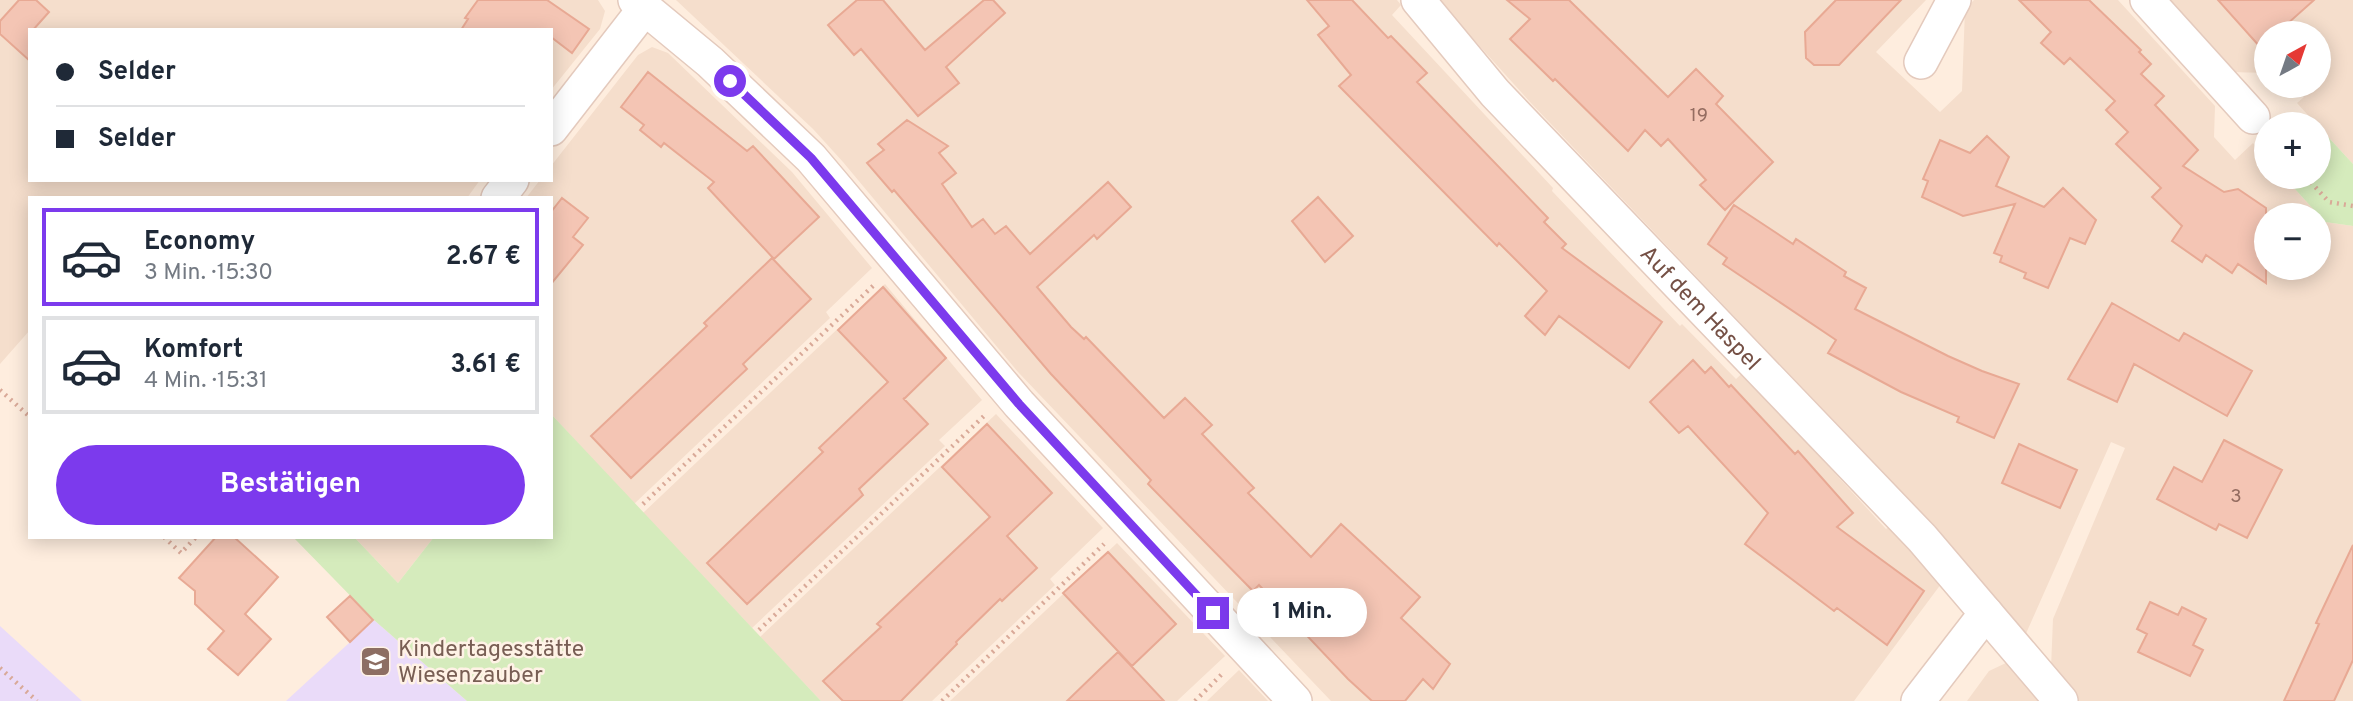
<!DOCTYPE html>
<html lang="de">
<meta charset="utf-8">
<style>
:root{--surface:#fff;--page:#f6f6f7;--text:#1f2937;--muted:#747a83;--line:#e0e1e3;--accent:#7c3aed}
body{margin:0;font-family:Overpass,sans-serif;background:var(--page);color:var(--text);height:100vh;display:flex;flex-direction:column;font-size:26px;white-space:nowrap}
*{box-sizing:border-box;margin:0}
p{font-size:23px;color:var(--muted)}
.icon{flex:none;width:38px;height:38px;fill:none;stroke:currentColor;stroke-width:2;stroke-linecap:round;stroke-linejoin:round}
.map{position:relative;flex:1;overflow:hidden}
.details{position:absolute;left:28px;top:196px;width:525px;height:343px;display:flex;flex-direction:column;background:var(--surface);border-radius:0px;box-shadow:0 4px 18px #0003}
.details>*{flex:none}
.guide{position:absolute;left:28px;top:28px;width:525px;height:154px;border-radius:0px;box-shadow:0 4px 18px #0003;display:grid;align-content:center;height:154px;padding:0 28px;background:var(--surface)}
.needle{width:46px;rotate:40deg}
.tools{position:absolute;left:2254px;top:21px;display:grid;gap:14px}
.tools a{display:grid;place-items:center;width:77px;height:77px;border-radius:50%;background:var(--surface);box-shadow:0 4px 18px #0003;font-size:35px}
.end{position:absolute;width:32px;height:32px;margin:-16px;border:9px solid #7c3aed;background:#fff;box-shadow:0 0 0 4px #fff}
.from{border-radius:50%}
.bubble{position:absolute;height:49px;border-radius:24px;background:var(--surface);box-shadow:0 4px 18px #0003;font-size:23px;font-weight:700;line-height:49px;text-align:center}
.guide b{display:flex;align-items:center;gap:24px;height:66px;font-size:26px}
.guide b+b{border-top:2px solid var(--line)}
.guide i{width:18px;height:18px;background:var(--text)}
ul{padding:12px 0 0;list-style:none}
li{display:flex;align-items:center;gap:21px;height:98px;margin:0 14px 10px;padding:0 14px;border:4px solid var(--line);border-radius:0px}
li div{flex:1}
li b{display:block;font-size:26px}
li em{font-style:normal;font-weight:700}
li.current{border-color:var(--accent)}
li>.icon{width:63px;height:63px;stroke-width:1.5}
.action{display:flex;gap:14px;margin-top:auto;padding:14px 28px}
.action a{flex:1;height:80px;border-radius:42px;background:var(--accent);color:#fff;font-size:28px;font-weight:700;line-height:80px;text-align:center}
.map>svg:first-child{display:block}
.residential{fill:#f5decc;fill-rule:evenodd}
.education{fill:#eadbf9}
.green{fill:#d5ebbc}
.building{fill:#f4c5b4;stroke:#e8a994;stroke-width:2}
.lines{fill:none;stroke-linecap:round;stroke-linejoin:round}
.minor-casing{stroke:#e4cabd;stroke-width:36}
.path{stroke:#d9a998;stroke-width:4.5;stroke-dasharray:2 5;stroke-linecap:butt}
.minor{stroke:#fff;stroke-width:33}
.route{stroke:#7c3aed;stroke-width:9}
.labels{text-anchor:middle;stroke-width:5;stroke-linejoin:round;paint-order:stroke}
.number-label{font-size:19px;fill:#956d61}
.street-label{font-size:23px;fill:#755045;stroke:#fff2e6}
.education-label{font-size:23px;fill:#785e54;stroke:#fff2e6;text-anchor:start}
</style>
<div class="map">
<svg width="2353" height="701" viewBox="0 0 2353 701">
<rect width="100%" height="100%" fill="#feedde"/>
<!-- residential -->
<path class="residential" d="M0,0H598L605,11L600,29L551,90V30H30V180H480L467,198H30V330L0,364Z
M676,0H1397L1401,5L1392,15L1553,188L1552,191L1680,326L1682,324L1736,379L1748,368L1773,406L1886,529L1892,525L1941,584L1854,701H1331L1018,372L843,162L813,129Z
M1438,0H1926L1876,52L1940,112L1962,91L1965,9L1974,0H2118L2215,106L2214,137L2235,160L2253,143L2266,157V177H2284L2325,222L2353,226V701H2079L2051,668L2053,619L2125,448L2111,442L2024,638L1875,464L1530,102ZM2266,215H2319V268H2266Z
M2165,0H2353V164L2319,127V124H2316L2297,103L2304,97L2294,86H2319V33H2266V73L2231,72Z
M652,47L668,53L792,172L872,268L826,312L830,318L634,504L551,414V198H526L540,180H551V166L638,55Z
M885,284L982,400L939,440L945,446L752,628L643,513Z
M996,414L1103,528L1050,579L1055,585L932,701H821L760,637Z
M354,537H434L398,583Z
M1117,543L1225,656L1177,701H950Z
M2008,662L2043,701H1967L1989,671Z
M1239,670L1268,701H1207Z"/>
<!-- education -->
<path class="education" d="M374,620L467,701H286Z
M0,626L82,701H0Z"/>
<!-- green -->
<path class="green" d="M2319,127L2353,164V226L2325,222L2284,177H2319Z
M551,414L821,701H467L374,620L293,537H354L398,583L434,537H551Z"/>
<!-- building -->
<path class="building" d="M19,0H36L49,12L33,30H30V61L0,34V21Z
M478,0H547L589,29L572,53L551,37V30H461L468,19L465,18Z
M857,0H883L925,50L984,0H993L1005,13L946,67L959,83L918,116L861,49L854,55L828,25Z
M1307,0H1352L1388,38L1391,36L1427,73L1417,82L1548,218L1544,222L1566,244L1562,248L1662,322L1629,368L1559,316L1545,335L1525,316L1547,291L1499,243L1497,246L1339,86L1351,75L1318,35L1329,26Z
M1507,0H1569L1668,97L1696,69L1723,96L1716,104L1773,162L1725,210L1700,185L1706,180L1668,139L1661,146L1645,130L1628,151L1555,79L1553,81L1510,39L1530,19Z
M1836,0H1901L1839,65H1814L1806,58L1805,32Z
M2019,0H2089L2141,50L2139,52L2151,64L2141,74L2164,96L2155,105L2198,150L2183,166L2224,192L2238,189L2266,208V283L2238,264L2232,273L2206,255L2202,262L2172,241L2182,226L2152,197L2161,188L2116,144L2128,132L2106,110L2115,101L2070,58L2064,64L2041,43L2051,32Z
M2218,0H2314L2277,33H2266V43L2261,48Z
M648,72L747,151L753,146L819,217L774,259L708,188L714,182L664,143L661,147L640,130L644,125L621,107Z
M907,120L948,146L939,153L956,173L942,184L972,227L983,219L995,234L1006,226L1030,254L1108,182L1131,207L1097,239L1094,235L1037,287L1071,327L1084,339L1086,337L1164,418L1185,398L1212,425L1202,434L1254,488L1248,493L1311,557L1341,524L1420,597L1401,618L1450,664L1433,689L1423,679L1405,701H1372L1348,679L1259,585L1253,591L1148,484L1151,480L1051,374L894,190L892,192L867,163L884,150L878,144Z
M1987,136L2009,157L1996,186L2044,207L2063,188L2096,220L2085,244L2070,238L2048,288L2024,278L2026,273L2000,262L2002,256L1994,253L2015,204L1963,216L1922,197L1928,181L1923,179L1940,140L1970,153Z
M1318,197L1353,236L1325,262L1292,221Z
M562,198L588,218L573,237L583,245L551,284V212Z
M1734,205L1793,244L1796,239L1846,272L1844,276L1866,288L1855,309L1948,356L1982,371L2019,384L1994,438L1957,422L1959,417L1901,392L1828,353L1836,340L1723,264L1727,258L1708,244Z
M772,258L811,299L743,364L747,369L631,478L591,436L707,326L704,323Z
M883,287L946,358L904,399L903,398L928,424L859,489L863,495L747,604L707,563L823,452L819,448L888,382L838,330Z
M2112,303L2179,341L2184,333L2252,371L2227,416L2134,364L2117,402L2068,379Z
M1693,360L1705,373L1711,367L1729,387L1731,385L1795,454L1798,451L1853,513L1837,527L1924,591L1887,645L1837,608L1834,611L1745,544L1768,513L1688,426L1679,433L1650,402Z
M987,424L1052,493L1007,536L1037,568L1002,601L1000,599L956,642L957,644L901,701H843L823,681L881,627L877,624L990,517L942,467Z
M2224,440L2282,470L2247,538L2219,524L2216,530L2157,499L2174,467L2202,482Z
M2019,444L2077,470L2060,508L2002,483Z
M216,537H234L278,577L245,614L271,639L238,675L208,649L224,631L195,604V591L179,578Z
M2353,545V660L2334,701H2284L2319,624L2316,623Z
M1108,552L1176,624L1132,666L1063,593Z
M350,596L373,620L350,642L327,617Z
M2150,602L2178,615L2182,607L2206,619L2193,645L2203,650L2190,676L2138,652L2147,634L2137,629Z
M1118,652L1164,701H1067L1099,670Z"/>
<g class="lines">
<defs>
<g id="minor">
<path d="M635,0L710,62L811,158L1019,404L1295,701"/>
<path id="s1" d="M1418,0L1495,93L1922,538L2061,701"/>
<path d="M2147,0L2253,117"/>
<path d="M1921,62L1954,0"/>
<path d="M551,129L645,8"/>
<path d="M498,198L512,180"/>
<path d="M1918,701L1986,613"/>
</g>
</defs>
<!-- minor casing -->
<use href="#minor" class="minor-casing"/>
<!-- path -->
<path class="path" d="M2306,177L2329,202L2353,206
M0,390L30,417
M643,504L875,284
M164,537L181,553L196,537
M759,630L985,415
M0,668L37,701
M942,701L1104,544
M1195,701L1224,672"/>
<!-- minor -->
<use href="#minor" class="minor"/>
</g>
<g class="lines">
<!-- route -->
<path class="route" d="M730,81L811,158L1019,404L1213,613"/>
</g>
<!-- icons -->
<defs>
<symbol id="school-square" viewBox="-11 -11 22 22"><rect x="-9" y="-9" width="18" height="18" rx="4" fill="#8d6e63" stroke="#fff2e6"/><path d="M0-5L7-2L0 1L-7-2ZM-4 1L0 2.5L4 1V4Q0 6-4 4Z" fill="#fff"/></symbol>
</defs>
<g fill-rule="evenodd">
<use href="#school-square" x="358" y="644" width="35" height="35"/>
</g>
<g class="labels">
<!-- number labels -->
<g class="number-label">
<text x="1699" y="121">19</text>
<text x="2236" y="502">3</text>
</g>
<!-- street labels -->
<g class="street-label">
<text dy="8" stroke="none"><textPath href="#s1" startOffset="418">Auf dem Haspel</textPath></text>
</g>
<!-- education labels -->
<g class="education-label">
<text x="398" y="656">Kindertagesstätte<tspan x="398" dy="26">Wiesenzauber</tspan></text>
</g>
</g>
</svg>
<div class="tools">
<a><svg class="needle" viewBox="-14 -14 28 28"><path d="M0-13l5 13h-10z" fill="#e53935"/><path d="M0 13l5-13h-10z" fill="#747a83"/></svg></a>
<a>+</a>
<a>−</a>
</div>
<i class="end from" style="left:730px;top:81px"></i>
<i class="end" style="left:1213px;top:613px"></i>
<div class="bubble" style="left:1237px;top:588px;width:130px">1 Min.</div>
<div class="guide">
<b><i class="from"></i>Selder</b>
<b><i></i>Selder</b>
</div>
<section class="details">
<ul>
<li class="current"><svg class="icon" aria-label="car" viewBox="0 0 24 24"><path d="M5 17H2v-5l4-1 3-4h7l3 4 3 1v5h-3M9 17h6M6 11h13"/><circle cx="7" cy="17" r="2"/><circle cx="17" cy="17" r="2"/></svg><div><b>Economy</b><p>3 Min. · 15:30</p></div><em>2.67 €</em></li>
<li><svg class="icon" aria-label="car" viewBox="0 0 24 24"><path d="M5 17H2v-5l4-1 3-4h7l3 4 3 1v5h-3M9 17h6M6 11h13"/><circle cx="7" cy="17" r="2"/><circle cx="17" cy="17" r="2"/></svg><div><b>Komfort</b><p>4 Min. · 15:31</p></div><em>3.61 €</em></li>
</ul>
<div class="action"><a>Bestätigen</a></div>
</section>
</div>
